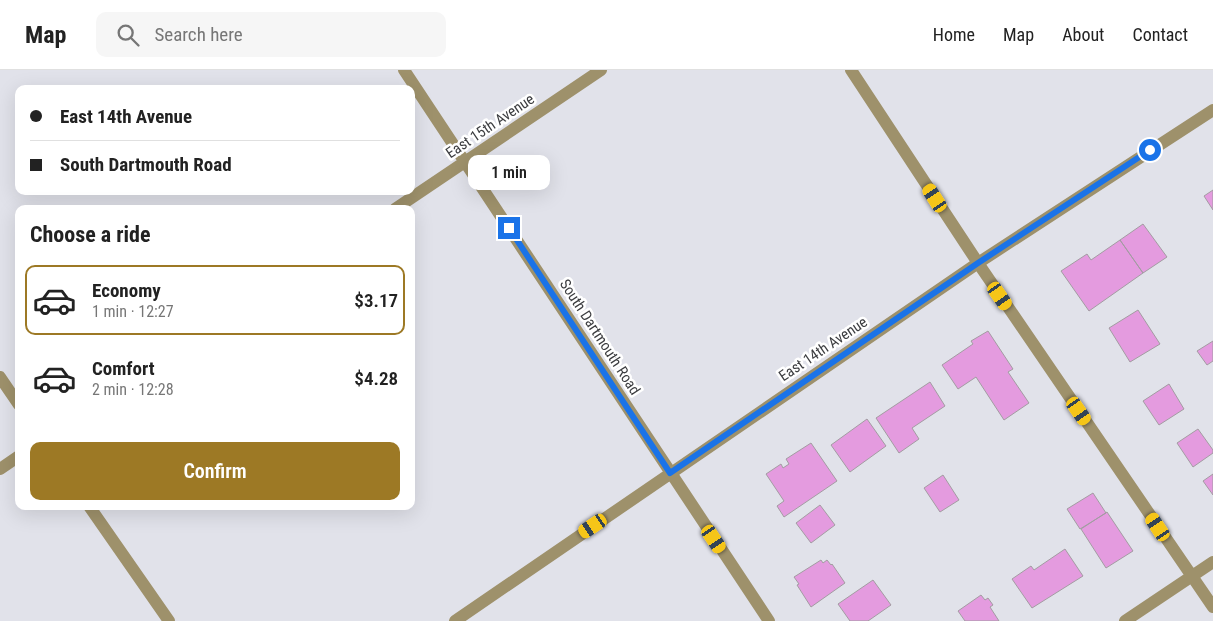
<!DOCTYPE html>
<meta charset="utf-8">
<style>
:root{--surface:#fff;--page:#f6f6f6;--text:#222;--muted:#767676;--line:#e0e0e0;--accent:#9d7925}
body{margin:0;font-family:"Roboto Condensed",sans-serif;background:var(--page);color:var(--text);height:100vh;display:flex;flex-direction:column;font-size:19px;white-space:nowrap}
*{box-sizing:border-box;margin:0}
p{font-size:16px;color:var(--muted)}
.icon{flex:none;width:28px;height:28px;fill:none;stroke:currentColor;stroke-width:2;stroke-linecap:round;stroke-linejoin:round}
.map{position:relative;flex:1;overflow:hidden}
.drawer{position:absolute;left:15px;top:135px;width:400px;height:305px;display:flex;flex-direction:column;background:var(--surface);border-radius:10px;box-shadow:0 5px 20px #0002}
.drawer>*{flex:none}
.top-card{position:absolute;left:15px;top:15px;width:400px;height:110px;border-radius:10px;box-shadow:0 5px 20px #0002;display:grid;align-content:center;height:110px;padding:0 15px;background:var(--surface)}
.end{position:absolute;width:22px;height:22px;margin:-11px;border:6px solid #1a73e8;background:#fff;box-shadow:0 0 0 2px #fff}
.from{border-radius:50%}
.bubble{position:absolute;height:35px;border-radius:10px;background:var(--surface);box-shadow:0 5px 20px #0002;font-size:16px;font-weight:600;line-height:35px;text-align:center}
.car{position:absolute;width:15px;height:30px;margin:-15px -8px;border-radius:6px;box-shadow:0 0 4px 1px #0007;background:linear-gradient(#f5c518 24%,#345 0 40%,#f5c518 0 76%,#345 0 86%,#f5c518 0)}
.top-card b{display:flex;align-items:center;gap:18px;height:48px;font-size:19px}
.top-card b+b{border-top:1px solid var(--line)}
.top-card i{width:12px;height:12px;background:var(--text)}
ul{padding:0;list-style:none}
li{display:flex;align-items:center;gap:15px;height:70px;margin:0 10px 8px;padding:0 5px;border:2px solid transparent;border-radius:10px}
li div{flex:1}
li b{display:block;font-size:19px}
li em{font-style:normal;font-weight:600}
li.selected{border-color:var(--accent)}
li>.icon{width:45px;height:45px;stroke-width:1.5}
h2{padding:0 15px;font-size:22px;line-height:60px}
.cta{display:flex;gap:10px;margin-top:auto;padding:10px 15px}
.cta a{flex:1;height:58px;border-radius:10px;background:var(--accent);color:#fff;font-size:20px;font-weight:600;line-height:58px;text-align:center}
header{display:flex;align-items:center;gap:30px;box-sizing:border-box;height:70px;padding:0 25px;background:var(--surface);border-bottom:1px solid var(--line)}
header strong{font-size:24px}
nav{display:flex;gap:28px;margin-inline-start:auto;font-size:18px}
.search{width:350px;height:45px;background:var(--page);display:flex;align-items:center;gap:12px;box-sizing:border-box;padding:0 18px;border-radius:10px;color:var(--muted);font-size:19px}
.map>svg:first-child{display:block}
.building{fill:#e49bdf;stroke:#a39ca2}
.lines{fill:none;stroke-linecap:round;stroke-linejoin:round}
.minor{stroke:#9e916b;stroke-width:12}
.route{stroke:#1a73e8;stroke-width:6}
.labels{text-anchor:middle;stroke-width:5;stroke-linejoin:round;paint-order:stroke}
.street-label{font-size:15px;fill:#3c3d40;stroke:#fff}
</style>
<header>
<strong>Map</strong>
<div class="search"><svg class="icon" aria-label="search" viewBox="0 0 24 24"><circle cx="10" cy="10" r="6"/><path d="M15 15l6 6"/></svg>Search here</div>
<nav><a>Home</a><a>Map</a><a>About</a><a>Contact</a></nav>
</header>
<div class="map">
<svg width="1213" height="551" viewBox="0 0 1213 551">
<rect width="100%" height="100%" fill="#e1e2ea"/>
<!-- building -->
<path class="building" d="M1213,120V140L1204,126Z
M1143,154L1167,187L1143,203L1120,170Z
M1120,170L1143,203L1089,241L1061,201L1087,184L1091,190Z
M1138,240L1160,274L1130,292L1109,258Z
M988,261L1013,299L1008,302L1029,333L1004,350L976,307L958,319L942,295L973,274L971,271Z
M1213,271V291L1207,295L1197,281Z
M930,312L945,336L912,358L919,369L899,383L876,348Z
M1169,314L1184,339L1159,355L1143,331Z
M867,349L886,376L850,402L831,375Z
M1198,359L1213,380V383L1193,397L1177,373Z
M811,373L837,411L784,447L777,436L784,431L766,404L781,394L783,398L789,394L786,389Z
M1213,404V425L1203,411Z
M943,405L959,430L940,442L924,418Z
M1093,423L1106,443L1080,459L1067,439Z
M820,435L835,455L811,473L796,453Z
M1107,442L1133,481L1106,498L1081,459Z
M1065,479L1083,506L1032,538L1012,509L1031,496L1034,500Z
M821,490L823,493L827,490L831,495L832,494L845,513L811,537L797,515L799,514L794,507Z
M873,510L891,535L868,551H850L838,534Z
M981,525L985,530L988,528L993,535L990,537L999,551H965L958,541Z"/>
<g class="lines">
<!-- minor -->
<path class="minor" d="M404,0L769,551
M851,0L978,193L1213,537
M395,139L601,0
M0,307L19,335
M0,399L19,386
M89,436L169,551
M455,551L978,193L1213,40
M1125,551L1213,492"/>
</g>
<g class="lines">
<!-- route -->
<path class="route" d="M509,158L670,403L978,193L1150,80"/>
</g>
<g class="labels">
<!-- street labels -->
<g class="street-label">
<text transform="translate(490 56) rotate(-34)" y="5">East 15th Avenue</text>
<text transform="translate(600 267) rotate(57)" y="5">South Dartmouth Road</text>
<text transform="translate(823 279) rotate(-34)" y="5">East 14th Avenue</text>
</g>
</g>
</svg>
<i class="end from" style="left:1150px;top:80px"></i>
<i class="end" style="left:509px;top:158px"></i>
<div class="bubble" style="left:468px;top:85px;width:82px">1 min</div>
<i class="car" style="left:935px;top:128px;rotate:327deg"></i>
<i class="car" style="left:1000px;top:226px;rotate:145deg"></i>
<i class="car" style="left:1079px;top:341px;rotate:145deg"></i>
<i class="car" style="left:593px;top:456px;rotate:236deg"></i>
<i class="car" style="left:1158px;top:457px;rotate:326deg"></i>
<i class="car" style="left:714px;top:469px;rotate:146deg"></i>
<div class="top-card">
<b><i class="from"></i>East 14th Avenue</b>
<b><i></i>South Dartmouth Road</b>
</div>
<section class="drawer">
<h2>Choose a ride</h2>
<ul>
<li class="selected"><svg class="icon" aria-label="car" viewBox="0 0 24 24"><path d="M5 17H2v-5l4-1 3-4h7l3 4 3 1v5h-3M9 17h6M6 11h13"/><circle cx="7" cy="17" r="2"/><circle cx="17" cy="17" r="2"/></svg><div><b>Economy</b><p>1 min · 12:27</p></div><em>$3.17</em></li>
<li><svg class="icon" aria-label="car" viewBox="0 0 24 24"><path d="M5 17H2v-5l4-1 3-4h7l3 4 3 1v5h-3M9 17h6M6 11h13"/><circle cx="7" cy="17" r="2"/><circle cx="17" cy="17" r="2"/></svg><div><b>Comfort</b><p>2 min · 12:28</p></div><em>$4.28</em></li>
</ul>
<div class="cta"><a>Confirm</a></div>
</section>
</div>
